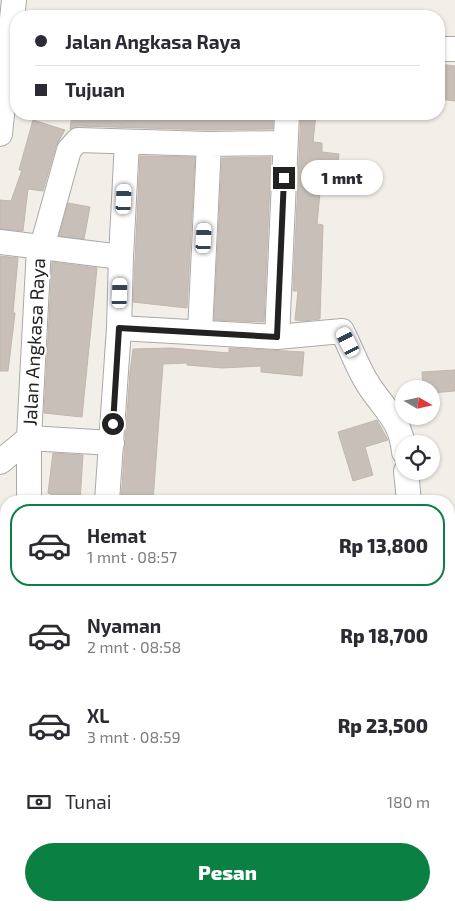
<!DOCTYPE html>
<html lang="id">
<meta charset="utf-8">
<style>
:root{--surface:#fff;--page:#f7f7f7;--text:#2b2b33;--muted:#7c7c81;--line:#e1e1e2;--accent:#0b8043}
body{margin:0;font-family:"Exo 2",sans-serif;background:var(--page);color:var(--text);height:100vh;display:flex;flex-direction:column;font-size:19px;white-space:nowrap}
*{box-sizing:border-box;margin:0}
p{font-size:16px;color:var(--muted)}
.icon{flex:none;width:28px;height:28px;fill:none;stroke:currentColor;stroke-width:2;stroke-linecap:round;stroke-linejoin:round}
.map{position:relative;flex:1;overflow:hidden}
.sheet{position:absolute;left:0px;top:495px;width:455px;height:416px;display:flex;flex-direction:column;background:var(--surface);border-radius:20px 20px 0 0;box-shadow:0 1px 4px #0004}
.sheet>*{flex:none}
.banner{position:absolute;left:10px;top:10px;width:435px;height:110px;border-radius:20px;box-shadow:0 1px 4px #0004;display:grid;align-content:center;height:110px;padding:0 25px;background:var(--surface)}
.needle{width:32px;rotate:99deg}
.tools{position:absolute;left:395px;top:380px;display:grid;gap:10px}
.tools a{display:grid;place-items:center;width:45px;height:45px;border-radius:50%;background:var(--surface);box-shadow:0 1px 4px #0004;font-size:25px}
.end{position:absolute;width:22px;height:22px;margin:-11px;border:6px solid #222;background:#fff;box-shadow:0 0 0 2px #fff}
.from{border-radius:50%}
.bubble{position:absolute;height:35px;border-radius:18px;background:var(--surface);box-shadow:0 1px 4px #0004;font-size:16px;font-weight:800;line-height:35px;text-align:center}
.car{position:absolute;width:15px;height:30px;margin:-15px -8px;border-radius:6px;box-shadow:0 0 4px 1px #0007;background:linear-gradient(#fff 24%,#345 0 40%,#fff 0 76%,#345 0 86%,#fff 0)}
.banner b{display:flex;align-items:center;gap:18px;height:48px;font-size:19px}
.banner b+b{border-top:1px solid var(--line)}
.banner i{width:12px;height:12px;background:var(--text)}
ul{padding:9px 0 0;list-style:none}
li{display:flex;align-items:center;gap:15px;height:82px;margin:0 10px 8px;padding:0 15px;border:2px solid transparent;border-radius:20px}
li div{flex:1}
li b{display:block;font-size:19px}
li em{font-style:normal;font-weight:800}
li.active{border-color:var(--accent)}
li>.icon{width:45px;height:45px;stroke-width:1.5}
.pay{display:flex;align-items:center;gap:12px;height:55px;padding:0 25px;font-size:19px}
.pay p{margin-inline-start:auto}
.button{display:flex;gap:10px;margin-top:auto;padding:10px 25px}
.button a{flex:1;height:58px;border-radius:30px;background:var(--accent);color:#fff;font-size:20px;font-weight:800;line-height:58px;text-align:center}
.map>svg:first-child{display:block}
.building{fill:#c7bfb8;stroke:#c4b6ab}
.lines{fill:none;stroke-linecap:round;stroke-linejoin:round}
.minor-casing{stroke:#a9a9a9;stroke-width:26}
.minor{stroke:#fff;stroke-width:24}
.route{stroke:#222;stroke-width:6}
.labels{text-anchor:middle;stroke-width:4.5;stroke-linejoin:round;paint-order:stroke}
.street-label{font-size:19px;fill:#222;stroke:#fff}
</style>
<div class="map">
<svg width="455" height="911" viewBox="0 0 455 911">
<rect width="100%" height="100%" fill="#f2efe9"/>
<!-- building -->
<path class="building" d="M440,64L455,66V101L439,99Z
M72,114H273V129L209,130L78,126L70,129Z
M301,114H316L313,142L322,143V152L339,154L336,183L321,182L317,224L323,225L320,319L304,321L295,320L298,291H293Z
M33,120L65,130L56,146L43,191L28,189L23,231L0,229V200L11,201L22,170H19Z
M140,156L195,157L187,308L133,302Z
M271,157L264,322L214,320L222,158Z
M68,203L90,207L84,239L59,236Z
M0,256L18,258L13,313H15L8,371H0Z
M52,262L97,268L82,417L44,413Z
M171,348L229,353V348L304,352L302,376L261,372V366L222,368L187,365V363L163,364L153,501H121L130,372L133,349Z
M455,370V391L431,393V389H423L422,372Z
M377,420L388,440L365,447L373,475L353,481L338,432Z
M53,453L83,455L80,501H51V494L48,493Z"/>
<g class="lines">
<defs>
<path id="minor" d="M439,49H455
M0,134L14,0
M0,242L121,257L119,328L107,501
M42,247L69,150L78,140L209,144L284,143
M121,257L127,142
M119,328L277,337L342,331C352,350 359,373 372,390C388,413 401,422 404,452
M200,332L209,144
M277,337L287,114
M0,462L29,438L112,443
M406,471L409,501
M29,501V438L39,247
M0,563L6,556
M449,563H453
M449,609H455
M449,696L455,701
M449,754L455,753
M0,782L6,789
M159,905L254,911
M15,911V905
M96,911V905
M296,911L297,905
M402,911V905"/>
</defs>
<!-- minor casing -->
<use href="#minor" class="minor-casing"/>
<!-- minor -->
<use href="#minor" class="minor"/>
</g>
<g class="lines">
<!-- route -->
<path class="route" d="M113,424L119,328L277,337L284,178"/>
</g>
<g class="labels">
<!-- street labels -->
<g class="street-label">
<text transform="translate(34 342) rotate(-87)" y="7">Jalan Angkasa Raya</text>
</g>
</g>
</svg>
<div class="tools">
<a><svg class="needle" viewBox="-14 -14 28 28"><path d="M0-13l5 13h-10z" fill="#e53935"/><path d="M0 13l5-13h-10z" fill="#7c7c81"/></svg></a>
<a><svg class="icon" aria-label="locate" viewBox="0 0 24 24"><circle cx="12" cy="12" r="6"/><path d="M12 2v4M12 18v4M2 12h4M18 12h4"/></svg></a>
</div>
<i class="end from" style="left:113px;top:424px"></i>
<i class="end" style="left:284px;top:178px"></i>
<div class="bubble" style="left:301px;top:160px;width:82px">1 mnt</div>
<i class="car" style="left:124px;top:199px;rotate:3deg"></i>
<i class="car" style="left:204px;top:238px;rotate:3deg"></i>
<i class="car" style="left:120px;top:293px;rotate:2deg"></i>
<i class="car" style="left:348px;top:342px;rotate:333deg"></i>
<div class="banner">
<b><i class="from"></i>Jalan Angkasa Raya</b>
<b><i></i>Tujuan</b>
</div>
<section class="sheet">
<ul>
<li class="active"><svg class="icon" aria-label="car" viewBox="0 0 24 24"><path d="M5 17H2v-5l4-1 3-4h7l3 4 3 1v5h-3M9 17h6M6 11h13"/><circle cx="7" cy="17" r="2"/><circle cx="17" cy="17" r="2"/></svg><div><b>Hemat</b><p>1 mnt · 08:57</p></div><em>Rp 13,800</em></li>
<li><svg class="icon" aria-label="car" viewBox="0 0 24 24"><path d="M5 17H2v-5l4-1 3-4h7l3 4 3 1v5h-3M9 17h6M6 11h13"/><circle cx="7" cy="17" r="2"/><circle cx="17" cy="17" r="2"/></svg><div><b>Nyaman</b><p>2 mnt · 08:58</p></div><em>Rp 18,700</em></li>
<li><svg class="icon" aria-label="car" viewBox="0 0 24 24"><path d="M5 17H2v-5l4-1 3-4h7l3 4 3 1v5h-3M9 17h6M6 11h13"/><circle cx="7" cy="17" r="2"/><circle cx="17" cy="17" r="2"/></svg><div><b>XL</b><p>3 mnt · 08:59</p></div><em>Rp 23,500</em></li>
</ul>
<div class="pay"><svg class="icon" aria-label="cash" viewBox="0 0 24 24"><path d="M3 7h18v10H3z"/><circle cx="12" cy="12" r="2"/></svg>Tunai<p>180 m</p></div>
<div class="button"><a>Pesan</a></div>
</section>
</div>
